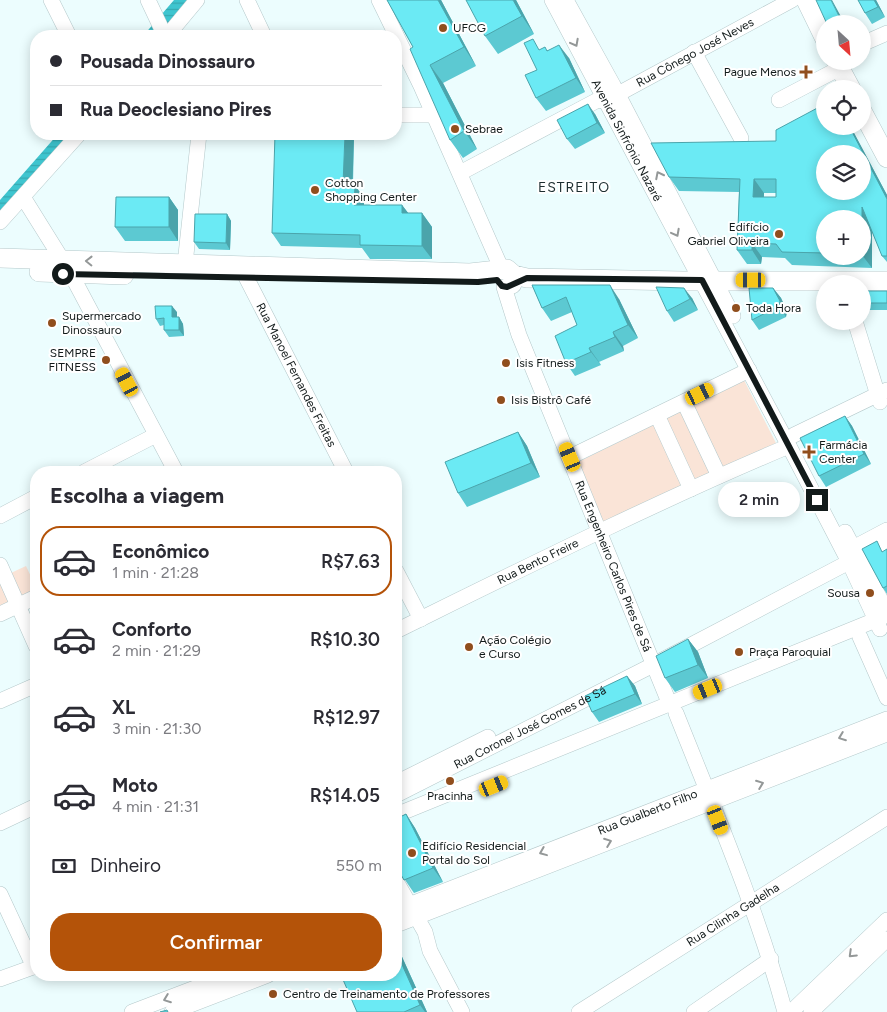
<!DOCTYPE html>
<html lang="pt">
<meta charset="utf-8">
<style>
:root{--surface:#fff;--page:#f7f7f7;--text:#2b2b33;--muted:#7c7c81;--line:#e1e1e2;--accent:#b45309}
body{margin:0;font-family:Figtree,sans-serif;background:var(--page);color:var(--text);height:100vh;display:flex;flex-direction:column;font-size:19px;white-space:nowrap}
*{box-sizing:border-box;margin:0}
p{font-size:16px;color:var(--muted)}
.icon{flex:none;width:28px;height:28px;fill:none;stroke:currentColor;stroke-width:2;stroke-linecap:round;stroke-linejoin:round}
.map{position:relative;flex:1;overflow:hidden}
.side{position:absolute;left:30px;top:466px;width:372px;height:515px;display:flex;flex-direction:column;background:var(--surface);border-radius:20px;box-shadow:0 2px 12px #0003}
.side>*{flex:none}
.guide{position:absolute;left:30px;top:30px;width:372px;height:110px;border-radius:20px;box-shadow:0 2px 12px #0003;display:grid;align-content:center;height:110px;padding:0 20px;background:var(--surface)}
.needle{width:32px;rotate:154deg}
.controls{position:absolute;left:816px;top:15px;display:grid;gap:10px}
.controls a{display:grid;place-items:center;width:55px;height:55px;border-radius:50%;background:var(--surface);box-shadow:0 2px 12px #0003;font-size:25px}
.end{position:absolute;width:22px;height:22px;margin:-11px;border:6px solid #121a1a;background:#fff;box-shadow:0 0 0 2px #fff}
.from{border-radius:50%}
.bubble{position:absolute;height:35px;border-radius:18px;background:var(--surface);box-shadow:0 2px 12px #0003;font-size:16px;font-weight:600;line-height:35px;text-align:center}
.car{position:absolute;width:15px;height:30px;margin:-15px -8px;border-radius:6px;box-shadow:0 0 4px 1px #0007;background:linear-gradient(#f5c518 24%,#345 0 40%,#f5c518 0 76%,#345 0 86%,#f5c518 0)}
.guide b{display:flex;align-items:center;gap:18px;height:48px;font-size:19px}
.guide b+b{border-top:1px solid var(--line)}
.guide i{width:12px;height:12px;background:var(--text)}
ul{padding:0;list-style:none}
li{display:flex;align-items:center;gap:15px;height:70px;margin:0 10px 8px;padding:0 10px;border:2px solid transparent;border-radius:20px}
li div{flex:1}
li b{display:block;font-size:19px}
li em{font-style:normal;font-weight:600}
li.current{border-color:var(--accent)}
li>.icon{width:45px;height:45px;stroke-width:1.5}
h2{padding:0 20px;font-size:22px;line-height:60px}
.pay{display:flex;align-items:center;gap:12px;height:55px;padding:0 20px;font-size:19px}
.pay p{margin-inline-start:auto}
.cta{display:flex;gap:10px;margin-top:auto;padding:10px 20px}
.cta a{flex:1;height:58px;border-radius:20px;background:var(--accent);color:#fff;font-size:20px;font-weight:600;line-height:58px;text-align:center}
.map>svg:first-child{display:block}
.green{fill:#fae4d7}
.water{fill:url(#water-rules)}
.lines{fill:none;stroke-linecap:round;stroke-linejoin:round}
.minor-casing{stroke:#b4c8ca;stroke-width:16}
.major-casing{stroke:#b4c8ca;stroke-width:20}
.minor{stroke:#fff;stroke-width:15}
.major{stroke:#fff;stroke-width:19}
.wall{fill:#5cc9d2;fill-rule:evenodd}
.shaded-wall{fill:#4ba4ab}
.building{fill:#6beaf4;stroke:#4ba4ab;fill-rule:evenodd}
.oneway{stroke:#949898}
.route{stroke:#121a1a;stroke-width:6}
.poi-dot{fill:#904e1d;stroke:#fff;stroke-width:2}
.labels{text-anchor:middle;stroke-width:4;stroke-linejoin:round;paint-order:stroke}
.poi-label{font-size:12px;fill:#121a1a;stroke:#fff;text-anchor:start}
.street-label{font-size:12px;fill:#121a1a;stroke:#fff}
.neighbourhood-label{font-size:14px;letter-spacing:1px;fill:#1e2e30;stroke:#fff}
</style>
<div class="map">
<svg width="887" height="1012" viewBox="0 0 887 1012">
<defs>
<pattern id="water-rules" width="6" height="5" patternUnits="userSpaceOnUse" patternTransform="scale(1.25)"><rect width="6" height="5" fill="#3fc5cf"/><path d="M0 2.5h6" fill="none" stroke="#36a9b1"/></pattern>
</defs>
<rect width="100%" height="100%" fill="#ecfdfe"/>
<!-- green -->
<path class="green" d="M744,380L776,443L604,524L576,463Z
M26,566L36,587V600L0,612V578Z"/>
<!-- water -->
<path class="water" d="M174,0H189L157,36H143Z
M58,134H72L0,216V200Z"/>
<g class="lines">
<defs>
<g id="minor">
<path d="M51,0L69,36"/>
<path d="M148,0L165,36"/>
<path d="M247,0L264,36"/>
<path d="M379,0L421,86L502,270"/>
<path id="s1" d="M552,0L789,446L849,562L880,629"/>
<path d="M566,0L613,85L733,316"/>
<path d="M167,36L197,0"/>
<path d="M862,44L887,33"/>
<path d="M694,52L741,138"/>
<path d="M779,100L840,68"/>
<path d="M396,115H434"/>
<path id="s2" d="M460,173L596,101L607,100L792,0"/>
<path d="M23,197L71,274L176,472"/>
<path d="M0,222L79,134"/>
<path d="M185,264L199,134"/>
<path id="s3" d="M246,277L346,472"/>
<path id="s4" d="M504,287L519,335L670,705"/>
<path d="M855,321L880,402"/>
<path d="M684,402L719,476"/>
<path d="M657,415L691,489"/>
<path d="M794,435L887,390"/>
<path d="M570,457L749,370"/>
<path d="M84,472L156,435"/>
<path d="M0,516L36,497"/>
<path d="M845,532L887,612"/>
<path d="M853,548L887,530"/>
<path d="M862,556L887,543"/>
<path d="M0,565L36,646"/>
<path d="M396,571L421,619"/>
<path d="M0,614L36,597"/>
<path id="s5" d="M396,631C526,567 656,502 789,446"/>
<path d="M860,637L887,698"/>
<path d="M0,701L36,685"/>
<path d="M676,713C715,811 757,909 785,1012"/>
<path d="M396,783L488,737"/>
<path id="s6" d="M396,795L653,665L849,562"/>
<path d="M396,815L883,617"/>
<path d="M0,823L36,806"/>
<path d="M396,881L425,932L430,951L462,1012"/>
<path d="M0,894L34,967"/>
<path id="s7" d="M396,910L887,719"/>
<path d="M396,925L887,734"/>
<path d="M0,979L36,966"/>
<path d="M132,1012L229,975"/>
<path d="M172,1012L268,975"/>
<path id="s8" d="M579,1012L887,817"/>
<path d="M694,1012L771,959"/>
<path d="M791,1012L887,920"/>
<path d="M811,1012L887,939"/>
</g>
<path id="major" d="M806,0L825,39
M836,61L851,89
M862,111L887,158
M0,258L470,273L507,269L514,275L512,284
M39,272L124,275
M514,275L527,278L683,281H887"/>
</defs>
<!-- minor casing -->
<use href="#minor" class="minor-casing"/>
<!-- major casing -->
<use href="#major" class="major-casing"/>
<!-- minor -->
<use href="#minor" class="minor"/>
<!-- major -->
<use href="#major" class="major"/>
</g>
<!-- wall -->
<path class="wall" d="M387,0H441L476,66L443,83L477,149L463,158L450,140L413,47Z
M516,0L534,34L498,54L485,36Z
M858,0H876L885,17L872,24L865,13Z
M540,50H547L569,58L585,92L546,111L536,98L537,70Z
M823,105L825,108V126H850L887,195V262L882,256L872,230V268L792,265L785,258L762,257L761,264H747L737,250L739,192L679,191L669,177L776,141ZM764,193H776V197H764ZM825,219H862V256H825Z
M595,114L605,133L575,149L567,139Z
M354,136L353,185L364,198V205H402L408,213H422L432,227V259H370L362,248L281,246L272,233Z
M169,197L178,210V241H125L115,227Z
M227,214L231,221L230,250L199,249L194,242Z
M532,285L619,299L638,338L623,346L624,351L599,362L601,365L575,376L566,363L577,325L572,312L551,321L542,308Z
M773,288L781,298L787,311L786,317L759,330L752,320Z
M862,291H887V310H862Z
M692,298L698,310L674,322L667,311Z
M177,312V317H179L183,324L184,336L169,337L164,330V325L160,326L156,319Z
M845,416L852,426L871,464L826,487L819,476Z
M518,432L527,446L540,477L467,507L458,493Z
M887,549V594L883,588L884,551Z
M688,639L698,652L708,678L675,692L665,678Z
M627,676L635,686L642,704L599,722L592,712Z
M406,814L415,828L443,882L414,893L401,874L396,869V819Z
M396,945L398,948L427,1012H357L396,975Z"/>
<!-- shaded-wall -->
<path class="shaded-wall" d="M438,0H441L476,66L464,47Z
M513,0H516L534,34L522,16Z
M831,0H832L845,24H843Z
M874,0H876L885,17L878,7Z
M559,45L569,58L585,92L576,78Z
M430,65L443,83L477,149L464,131Z
M588,104L595,114L605,133L597,123Z
M849,126H850L852,129L887,195V199Z
M345,134H352L354,136L352,198L343,185Z
M754,179L764,193L763,211L753,197Z
M355,185L364,198V218L354,205Z
M169,197L178,210V241L169,227Z
M402,205L412,218L402,213Z
M862,207L872,220V268L862,255Z
M422,213L432,227V259L422,246Z
M227,214L231,221L230,250L226,243Z
M752,243L762,257L761,264L752,250Z
M610,285L619,299L638,338L628,325Z
M684,288L692,298L698,310L690,299Z
M773,288L781,298L787,311L786,317L779,306Z
M172,306L177,312V324L172,317Z
M179,317L183,324L184,336L179,330Z
M613,332L623,346L624,351L615,337Z
M589,348L599,362L601,365L591,352Z
M845,416L852,426L871,464L864,454Z
M518,432L527,446L540,477L531,463Z
M688,639L698,652L708,678L698,665Z
M627,676L635,686L642,704L635,694Z
M406,814L415,828L443,882L433,868Z
M396,945L398,948L427,1012H425L420,1005L396,951Z"/>
<!-- building -->
<path class="building" d="M387,0H438L464,47L430,65L464,131L450,140L410,49L413,47Z
M466,0H513L522,16L485,36Z
M816,0H831L842,22L838,24H827Z
M858,0H874L878,7L865,13Z
M533,39L539,50L545,47L547,51L559,45L576,78L536,98L525,75L537,70L524,43Z
M588,104L597,123L567,139L557,120Z
M823,105L825,109V126H849L887,199V256H882L862,207V219H825V253L782,252L776,244L752,243V250H737L740,179L669,177L651,143L776,141V130ZM825,154H862V191H825ZM754,179H776V197H753Z
M275,134H345L343,185H355L354,205H402V213H422V246L360,245V235L272,233Z
M116,197H169V227H115Z
M195,214H227L226,243L194,242Z
M532,285H610L628,325L613,332L615,337L589,348L591,352L566,363L555,336L577,325L566,297L542,308Z
M656,287L684,288L690,299L667,311Z
M749,288H773L780,301L779,306L752,320Z
M862,291H887V303H862Z
M155,306H172V317H179V330H164V318L156,319Z
M845,416L864,454L819,476L800,438Z
M518,432L531,463L458,493L445,462Z
M877,541L882,552L887,549V586L883,588L862,549Z
M688,639L698,665L665,678L656,656Z
M627,676L635,694L592,712L585,696Z
M406,814L433,868L404,880L396,866V819Z
M396,951L420,1005L404,1012H357L341,975H396Z
M167,1010L168,1012H160Z"/>
<!-- one-way arrows -->
<defs><path id="oneway-chevron" d="M-2-3.5L2.5 0L-2 3.5" fill="none" stroke-width="1.6" stroke-linecap="round" stroke-linejoin="round" transform="scale(1.25)"/></defs>
<g class="oneway">
<use href="#oneway-chevron" transform="translate(575 43) rotate(62)"/>
<use href="#oneway-chevron" transform="translate(659 175) rotate(-117)"/>
<use href="#oneway-chevron" transform="translate(676 233) rotate(62)"/>
<use href="#oneway-chevron" transform="translate(89 261) rotate(-179)"/>
<use href="#oneway-chevron" transform="translate(842 737) rotate(159)"/>
<use href="#oneway-chevron" transform="translate(760 784) rotate(-21)"/>
<use href="#oneway-chevron" transform="translate(608 842) rotate(-21)"/>
<use href="#oneway-chevron" transform="translate(543 852) rotate(158)"/>
<use href="#oneway-chevron" transform="translate(852 954) rotate(136)"/>
<use href="#oneway-chevron" transform="translate(167 999) rotate(159)"/>
</g>
<g class="lines">
<!-- route -->
<path class="route" d="M63,274L478,282L497,280L502,286L507,287L527,278L702,280L817,500"/>
</g>
<!-- markers -->
<g class="poi-dot">
<circle cx="443" cy="28" r="5"/>
<path d="M803.5 64.5h5v5h5v5h-5v5h-5v-5h-5v-5h5z"/>
<circle cx="455" cy="129" r="5"/>
<circle cx="315" cy="190" r="5"/>
<circle cx="779" cy="234" r="5"/>
<circle cx="736" cy="308" r="5"/>
<circle cx="52" cy="323" r="5"/>
<circle cx="106" cy="360" r="5"/>
<circle cx="506" cy="363" r="5"/>
<circle cx="501" cy="400" r="5"/>
<path d="M806.5 444.5h5v5h5v5h-5v5h-5v-5h-5v-5h5z"/>
<circle cx="870" cy="593" r="5"/>
<circle cx="469" cy="647" r="5"/>
<circle cx="739" cy="652" r="5"/>
<circle cx="450" cy="781" r="5"/>
<circle cx="412" cy="853" r="5"/>
<circle cx="273" cy="994" r="5"/>
</g>
<g class="labels">
<!-- poi labels -->
<g class="poi-label">
<text x="453" y="32">UFCG</text>
<text x="796" y="76" text-anchor="end">Pague Menos</text>
<text x="465" y="133">Sebrae</text>
<text x="325" y="187">Cotton<tspan x="325" dy="14">Shopping Center</tspan></text>
<text x="769" y="231" text-anchor="end">Edifício<tspan x="769" dy="14">Gabriel Oliveira</tspan></text>
<text x="746" y="312">Toda Hora</text>
<text x="62" y="320">Supermercado<tspan x="62" dy="14">Dinossauro</tspan></text>
<text x="96" y="357" text-anchor="end">SEMPRE<tspan x="96" dy="14">FITNESS</tspan></text>
<text x="516" y="367">Isis Fitness</text>
<text x="511" y="404">Isis Bistrô Café</text>
<text x="819" y="449">Farmácia<tspan x="819" dy="14">Center</tspan></text>
<text x="860" y="597" text-anchor="end">Sousa</text>
<text x="479" y="644">Ação Colégio<tspan x="479" dy="14">e Curso</tspan></text>
<text x="749" y="656">Praça Paroquial</text>
<text x="450" y="800" text-anchor="middle">Pracinha</text>
<text x="422" y="850">Edifício Residencial<tspan x="422" dy="14">Portal do Sol</tspan></text>
<text x="283" y="998">Centro de Treinamento de Professores</text>
</g>
<!-- street labels -->
<g class="street-label">
<text dy="4" stroke="none"><textPath href="#s2" startOffset="265">Rua Cônego José Neves</textPath></text>
<text dy="4" stroke="none"><textPath href="#s1" startOffset="159">Avenida Sinfrônio Nazaré</textPath></text>
<text dy="4" stroke="none"><textPath href="#s3" startOffset="110">Rua Manoel Fernandes Freitas</textPath></text>
<text dy="4" stroke="none"><textPath href="#s5" startOffset="158">Rua Bento Freire</textPath></text>
<text dy="4" stroke="none"><textPath href="#s4" startOffset="300">Rua Engenheiro Carlos Pires de Sá</textPath></text>
<text dy="4" stroke="none"><textPath href="#s6" startOffset="150">Rua Coronel José Gomes de Sá</textPath></text>
<text dy="4" stroke="none"><textPath href="#s7" startOffset="270">Rua Gualberto Filho</textPath></text>
<text dy="4" stroke="none"><textPath href="#s8" startOffset="182">Rua Cilinha Gadelha</textPath></text>
</g>
<!-- neighbourhood labels -->
<g class="neighbourhood-label">
<text x="574" y="192">ESTREITO</text>
</g>
</g>
</svg>
<div class="controls">
<a><svg class="needle" viewBox="-14 -14 28 28"><path d="M0-13l5 13h-10z" fill="#e53935"/><path d="M0 13l5-13h-10z" fill="#7c7c81"/></svg></a>
<a><svg class="icon" aria-label="locate" viewBox="0 0 24 24"><circle cx="12" cy="12" r="6"/><path d="M12 2v4M12 18v4M2 12h4M18 12h4"/></svg></a>
<a><svg class="icon" aria-label="layers" viewBox="0 0 24 24"><path d="M12 4l9 5-9 5-9-5zM3 14l9 5 9-5"/></svg></a>
<a>+</a>
<a>−</a>
</div>
<i class="end from" style="left:63px;top:274px"></i>
<i class="end" style="left:817px;top:500px"></i>
<div class="bubble" style="left:718px;top:482px;width:82px">2 min</div>
<i class="car" style="left:751px;top:280px;rotate:270deg"></i>
<i class="car" style="left:127px;top:382px;rotate:332deg"></i>
<i class="car" style="left:700px;top:394px;rotate:64deg"></i>
<i class="car" style="left:570px;top:457px;rotate:337deg"></i>
<i class="car" style="left:708px;top:689px;rotate:248deg"></i>
<i class="car" style="left:494px;top:786px;rotate:68deg"></i>
<i class="car" style="left:718px;top:820px;rotate:159deg"></i>
<div class="guide">
<b><i class="from"></i>Pousada Dinossauro</b>
<b><i></i>Rua Deoclesiano Pires</b>
</div>
<section class="side">
<h2>Escolha a viagem</h2>
<ul>
<li class="current"><svg class="icon" aria-label="car" viewBox="0 0 24 24"><path d="M5 17H2v-5l4-1 3-4h7l3 4 3 1v5h-3M9 17h6M6 11h13"/><circle cx="7" cy="17" r="2"/><circle cx="17" cy="17" r="2"/></svg><div><b>Econômico</b><p>1 min · 21:28</p></div><em>R$7.63</em></li>
<li><svg class="icon" aria-label="car" viewBox="0 0 24 24"><path d="M5 17H2v-5l4-1 3-4h7l3 4 3 1v5h-3M9 17h6M6 11h13"/><circle cx="7" cy="17" r="2"/><circle cx="17" cy="17" r="2"/></svg><div><b>Conforto</b><p>2 min · 21:29</p></div><em>R$10.30</em></li>
<li><svg class="icon" aria-label="car" viewBox="0 0 24 24"><path d="M5 17H2v-5l4-1 3-4h7l3 4 3 1v5h-3M9 17h6M6 11h13"/><circle cx="7" cy="17" r="2"/><circle cx="17" cy="17" r="2"/></svg><div><b>XL</b><p>3 min · 21:30</p></div><em>R$12.97</em></li>
<li><svg class="icon" aria-label="car" viewBox="0 0 24 24"><path d="M5 17H2v-5l4-1 3-4h7l3 4 3 1v5h-3M9 17h6M6 11h13"/><circle cx="7" cy="17" r="2"/><circle cx="17" cy="17" r="2"/></svg><div><b>Moto</b><p>4 min · 21:31</p></div><em>R$14.05</em></li>
</ul>
<div class="pay"><svg class="icon" aria-label="cash" viewBox="0 0 24 24"><path d="M3 7h18v10H3z"/><circle cx="12" cy="12" r="2"/></svg>Dinheiro<p>550 m</p></div>
<div class="cta"><a>Confirmar</a></div>
</section>
</div>
